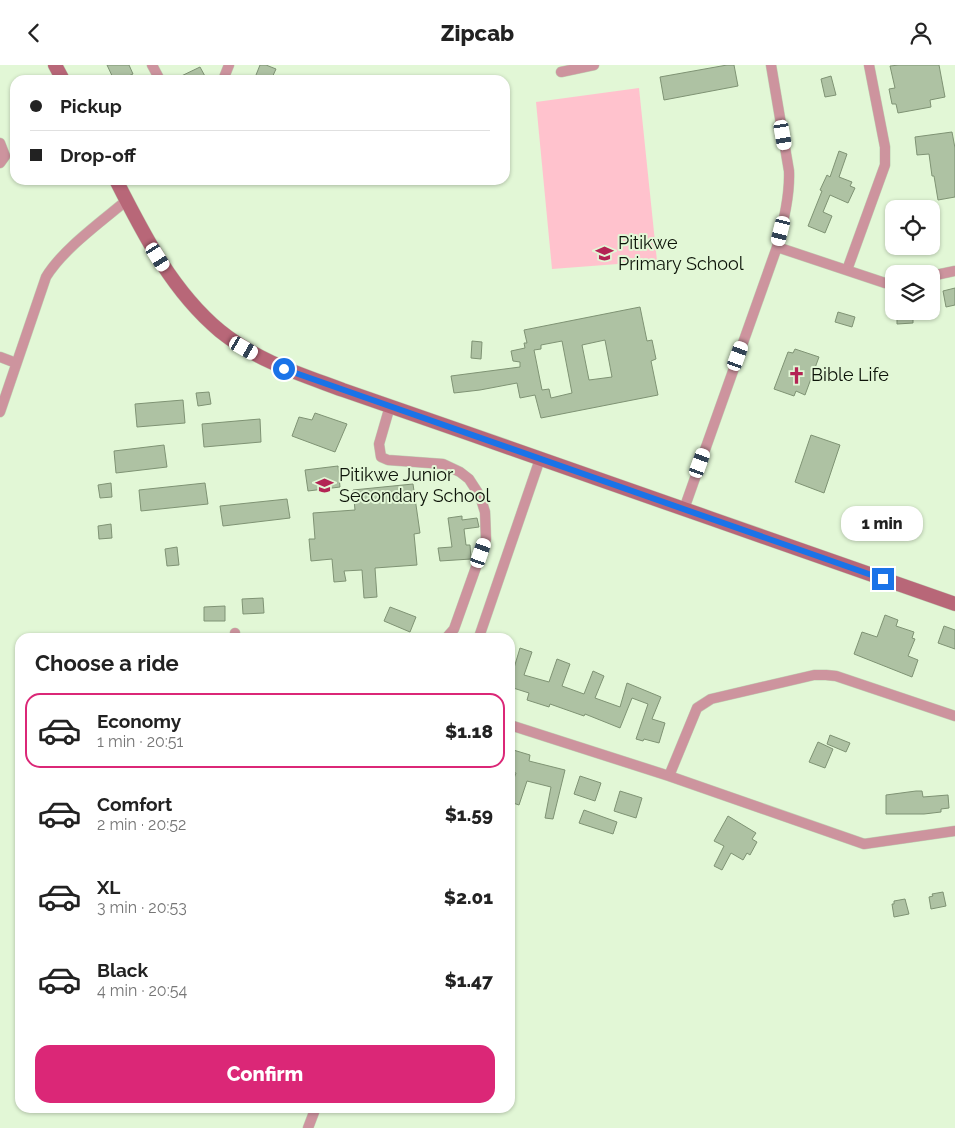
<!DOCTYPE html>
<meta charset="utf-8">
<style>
:root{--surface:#fff;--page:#f6f6f6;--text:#222;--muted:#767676;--line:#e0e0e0;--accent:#db2777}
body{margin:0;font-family:Raleway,sans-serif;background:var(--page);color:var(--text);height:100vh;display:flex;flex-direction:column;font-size:19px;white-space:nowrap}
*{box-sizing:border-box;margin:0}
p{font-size:16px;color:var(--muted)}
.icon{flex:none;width:28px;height:28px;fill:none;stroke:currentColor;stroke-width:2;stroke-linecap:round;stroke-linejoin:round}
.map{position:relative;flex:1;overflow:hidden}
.side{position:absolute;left:15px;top:568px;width:500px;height:480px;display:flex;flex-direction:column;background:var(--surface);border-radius:15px;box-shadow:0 1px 4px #0004}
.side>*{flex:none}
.guide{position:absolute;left:10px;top:10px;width:500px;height:110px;border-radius:15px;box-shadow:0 1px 4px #0004;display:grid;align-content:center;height:110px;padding:0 20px;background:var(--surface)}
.controls{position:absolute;left:885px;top:135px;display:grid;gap:10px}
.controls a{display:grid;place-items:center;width:55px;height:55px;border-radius:10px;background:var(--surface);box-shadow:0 1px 4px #0004;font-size:25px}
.end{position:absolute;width:22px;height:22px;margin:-11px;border:6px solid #1a73e8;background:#fff;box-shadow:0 0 0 2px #fff}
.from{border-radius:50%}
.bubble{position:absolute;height:35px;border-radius:15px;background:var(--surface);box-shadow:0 1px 4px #0004;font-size:16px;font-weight:800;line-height:35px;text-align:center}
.car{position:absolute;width:15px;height:30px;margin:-15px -8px;border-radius:6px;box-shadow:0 0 4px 1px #0007;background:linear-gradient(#fff 24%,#345 0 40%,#fff 0 76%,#345 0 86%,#fff 0)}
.guide b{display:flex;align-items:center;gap:18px;height:48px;font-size:19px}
.guide b+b{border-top:1px solid var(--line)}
.guide i{width:12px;height:12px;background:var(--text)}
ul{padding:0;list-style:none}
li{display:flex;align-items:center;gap:15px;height:75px;margin:0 10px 8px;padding:0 10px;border:2px solid transparent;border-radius:15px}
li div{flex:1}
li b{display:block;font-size:19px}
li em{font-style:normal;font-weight:800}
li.selected{border-color:var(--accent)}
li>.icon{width:45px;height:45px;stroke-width:1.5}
h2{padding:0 20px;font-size:22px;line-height:60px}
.primary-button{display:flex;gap:10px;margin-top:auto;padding:10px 20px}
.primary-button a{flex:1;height:58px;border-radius:15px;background:var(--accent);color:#fff;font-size:20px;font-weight:800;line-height:58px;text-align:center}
header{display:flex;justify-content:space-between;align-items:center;height:65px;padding:0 20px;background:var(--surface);font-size:22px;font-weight:800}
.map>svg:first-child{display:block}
.green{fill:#ffc2cd}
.building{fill:#aec2a3;stroke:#7f9374;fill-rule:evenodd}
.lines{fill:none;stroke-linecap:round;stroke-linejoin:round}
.street-casing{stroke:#c0d3b5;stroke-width:11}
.secondary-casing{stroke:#c0d3b5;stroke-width:15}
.street{stroke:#cd949e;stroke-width:10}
.secondary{stroke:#b86778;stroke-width:14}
.route{stroke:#1a73e8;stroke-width:6}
.labels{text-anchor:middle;stroke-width:4;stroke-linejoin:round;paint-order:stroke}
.poi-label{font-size:18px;fill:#0d1409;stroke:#e2f7d6;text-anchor:start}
</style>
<header><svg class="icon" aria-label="back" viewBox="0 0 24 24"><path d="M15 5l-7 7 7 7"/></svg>Zipcab<svg class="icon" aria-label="person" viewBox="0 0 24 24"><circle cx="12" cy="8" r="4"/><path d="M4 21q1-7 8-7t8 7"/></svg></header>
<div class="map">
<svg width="955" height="1063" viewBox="0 0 955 1063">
<rect width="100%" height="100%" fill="#e2f7d6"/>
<!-- green -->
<path class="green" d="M639,23L657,196L552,204L536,37Z"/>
<!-- building -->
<path class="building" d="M107,0H129L133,9L120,15H114Z
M260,0H266L276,4L271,15H254Z
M727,0H734L738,21L664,35L660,12Z
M899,0H939L945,32L930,35L931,42L898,48L896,39H892L889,24L895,23L890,1Z
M200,2L206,13L201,15H173Z
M831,11L836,30L825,32L821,14Z
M952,67L955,83V132L938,135L934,111H932L929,89L917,90L915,72Z
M839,86L847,89L839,112L852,117L850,121L855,123L848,138L830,130L823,147L832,151L825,168L808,161L822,126L820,125L827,110L830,112Z
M955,223V240L946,242L943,226Z
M640,242L647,276L652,275L656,294L651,296L658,330L541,353L535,330L520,333L517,318L480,325L454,328L451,311L520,302V297L513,296L511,286L525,283L524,278H527L524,265ZM605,275L612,312L589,315L582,280ZM562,276L572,328L551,333L549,324L542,325L534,285L541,284V280Z
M897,246H913V258L897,259Z
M838,247L855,252L852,262L835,257Z
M472,276L482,277L481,294L471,293Z
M795,284L819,292L805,330L796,326L794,331L774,324L788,287L793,288Z
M209,327L211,339L198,341L196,328Z
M183,335L185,358L137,362L135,339Z
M315,348L347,359L335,387L292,371L299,352L312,355Z
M260,354L261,377L204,382L202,359Z
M811,370L840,380L824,428L795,417Z
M164,380L167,402L116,408L114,386Z
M338,401L340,422L308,426L305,405Z
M111,418L112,432L100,433L98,420Z
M205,418L208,439L141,446L139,425Z
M413,419L420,468L414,469L417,500L375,503L377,532L364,533L362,505L344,506L346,516L334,517L332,494L311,496L309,474H315L313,448L355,445L353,425Z
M287,434L290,453L223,461L220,441Z
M462,451V455L477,453L479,462L464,464L466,480H470L471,494L440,496L438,483L452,482L448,453Z
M111,459L112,473L99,474L98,461Z
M177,482L179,500L167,501L165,484Z
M263,533L264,548L243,549L242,534Z
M225,541V556H204V542Z
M390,542L416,552L410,567L384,556Z
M885,550L898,555L896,561L914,567L912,573L915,574L908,591L918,595L912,612L854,589L862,567L877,572Z
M944,561L955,565V584L938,578Z
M520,583L532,587L524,610L549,617L557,594L570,599L562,621L584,629L593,606L604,611L595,633L620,642L627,618L661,632L652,654L665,658L659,678L644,674L643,676L636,674L648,639L632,633L620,663L585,649L584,651L550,639L549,642L527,635L529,628L510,622V602L514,603Z
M830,670L850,678L846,687L827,679Z
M818,677L833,684L825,703L809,697Z
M510,684L530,690L529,696L565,705L553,754L545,753L551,722L527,716L519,740L510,737V724L516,708L510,706Z
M580,711L601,718L595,736L574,729Z
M620,726L642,733L636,753L614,746Z
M916,726H922L923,732L948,730L949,743L941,744V747L924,749H886V730Z
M584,745L617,757L613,769L579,758Z
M728,751L756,768L752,774L757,777L750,790L747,788L743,795L731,788L722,805L714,801L724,781L714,776Z
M943,827L946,841L931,844L929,832L933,831L932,829Z
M905,834L909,849L894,852L892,839H894V836Z"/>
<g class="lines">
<defs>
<path id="street" d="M152,0L160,15
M561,7L594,0
M223,15L229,0
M0,78L5,91L0,98
M777,182L885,218H894
M847,205L885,100V82L869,0
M931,211L955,206
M0,292L16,298
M390,341L379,379L381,392L388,395L443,399L460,407L469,414L480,431L485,447L486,474L454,564L447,572
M0,347L46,212C63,184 101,157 127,135
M684,444L777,182C783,158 790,131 789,106L771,0
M235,572V568
M479,572L540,394
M510,660L669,711L864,779L955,766
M669,711L697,643L711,634L814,610H826L836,611L955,651
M308,1063L316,1042"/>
<path id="secondary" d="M55,0L63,15
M116,115C144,170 172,226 220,266C257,296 300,309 343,325C384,339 426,354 467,368C630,425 792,482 955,539"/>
</defs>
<!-- street casing -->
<use href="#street" class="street-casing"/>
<!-- secondary casing -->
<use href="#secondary" class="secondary-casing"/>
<!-- street -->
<use href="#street" class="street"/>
<!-- secondary -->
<use href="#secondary" class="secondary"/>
</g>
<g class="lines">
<!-- route -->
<path class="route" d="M284,304L883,514"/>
</g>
<!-- icons -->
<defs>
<symbol id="school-bare" viewBox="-9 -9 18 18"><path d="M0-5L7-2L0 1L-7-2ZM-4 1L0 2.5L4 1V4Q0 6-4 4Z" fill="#b32454" stroke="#e2f7d6" stroke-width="2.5" paint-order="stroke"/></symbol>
<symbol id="church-bare" viewBox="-9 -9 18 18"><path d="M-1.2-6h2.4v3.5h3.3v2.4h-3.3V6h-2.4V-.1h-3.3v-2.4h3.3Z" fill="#b32454" stroke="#e2f7d6" stroke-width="2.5" paint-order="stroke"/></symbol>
</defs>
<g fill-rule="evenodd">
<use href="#school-bare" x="592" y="176" width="25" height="25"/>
<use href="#church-bare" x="784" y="298" width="25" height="25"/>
<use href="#school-bare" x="312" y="408" width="25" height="25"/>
</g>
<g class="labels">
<!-- poi labels -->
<g class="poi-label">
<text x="618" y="184">Pitikwe<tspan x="618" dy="21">Primary School</tspan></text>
<text x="811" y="316">Bible Life</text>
<text x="339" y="416">Pitikwe Junior<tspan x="339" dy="21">Secondary School</tspan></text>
</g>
</g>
</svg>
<div class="controls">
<a><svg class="icon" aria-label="locate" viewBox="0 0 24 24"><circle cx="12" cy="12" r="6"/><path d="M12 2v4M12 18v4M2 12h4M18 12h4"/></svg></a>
<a><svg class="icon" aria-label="layers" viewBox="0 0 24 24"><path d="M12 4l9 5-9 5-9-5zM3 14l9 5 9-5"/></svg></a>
</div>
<i class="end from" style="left:284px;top:304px"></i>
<i class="end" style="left:883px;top:514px"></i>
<div class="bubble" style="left:841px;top:441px;width:82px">1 min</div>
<i class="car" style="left:783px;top:70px;rotate:170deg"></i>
<i class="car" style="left:781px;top:166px;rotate:194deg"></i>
<i class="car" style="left:158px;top:192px;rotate:148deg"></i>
<i class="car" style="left:244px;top:283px;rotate:120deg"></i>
<i class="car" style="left:738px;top:291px;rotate:20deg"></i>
<i class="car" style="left:700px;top:398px;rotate:20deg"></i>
<i class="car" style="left:481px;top:488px;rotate:19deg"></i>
<div class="guide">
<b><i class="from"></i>Pickup</b>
<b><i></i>Drop-off</b>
</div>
<section class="side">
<h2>Choose a ride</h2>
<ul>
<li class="selected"><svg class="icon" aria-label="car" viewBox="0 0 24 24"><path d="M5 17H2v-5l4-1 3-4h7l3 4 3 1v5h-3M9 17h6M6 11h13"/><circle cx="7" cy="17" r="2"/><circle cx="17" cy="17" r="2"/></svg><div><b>Economy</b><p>1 min · 20:51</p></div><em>$1.18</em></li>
<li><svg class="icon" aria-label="car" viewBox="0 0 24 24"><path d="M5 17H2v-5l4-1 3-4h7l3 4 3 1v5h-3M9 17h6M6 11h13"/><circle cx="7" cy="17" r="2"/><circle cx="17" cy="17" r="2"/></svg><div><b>Comfort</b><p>2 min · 20:52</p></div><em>$1.59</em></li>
<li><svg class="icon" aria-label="car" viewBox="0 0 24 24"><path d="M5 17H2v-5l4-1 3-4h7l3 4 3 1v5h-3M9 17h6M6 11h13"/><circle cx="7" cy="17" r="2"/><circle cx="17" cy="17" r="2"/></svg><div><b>XL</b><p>3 min · 20:53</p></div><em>$2.01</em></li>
<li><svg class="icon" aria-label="car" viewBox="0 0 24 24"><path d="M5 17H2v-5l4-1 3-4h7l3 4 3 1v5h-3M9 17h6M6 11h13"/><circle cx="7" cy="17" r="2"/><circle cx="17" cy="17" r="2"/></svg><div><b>Black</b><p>4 min · 20:54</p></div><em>$1.47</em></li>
</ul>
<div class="primary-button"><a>Confirm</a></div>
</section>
</div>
